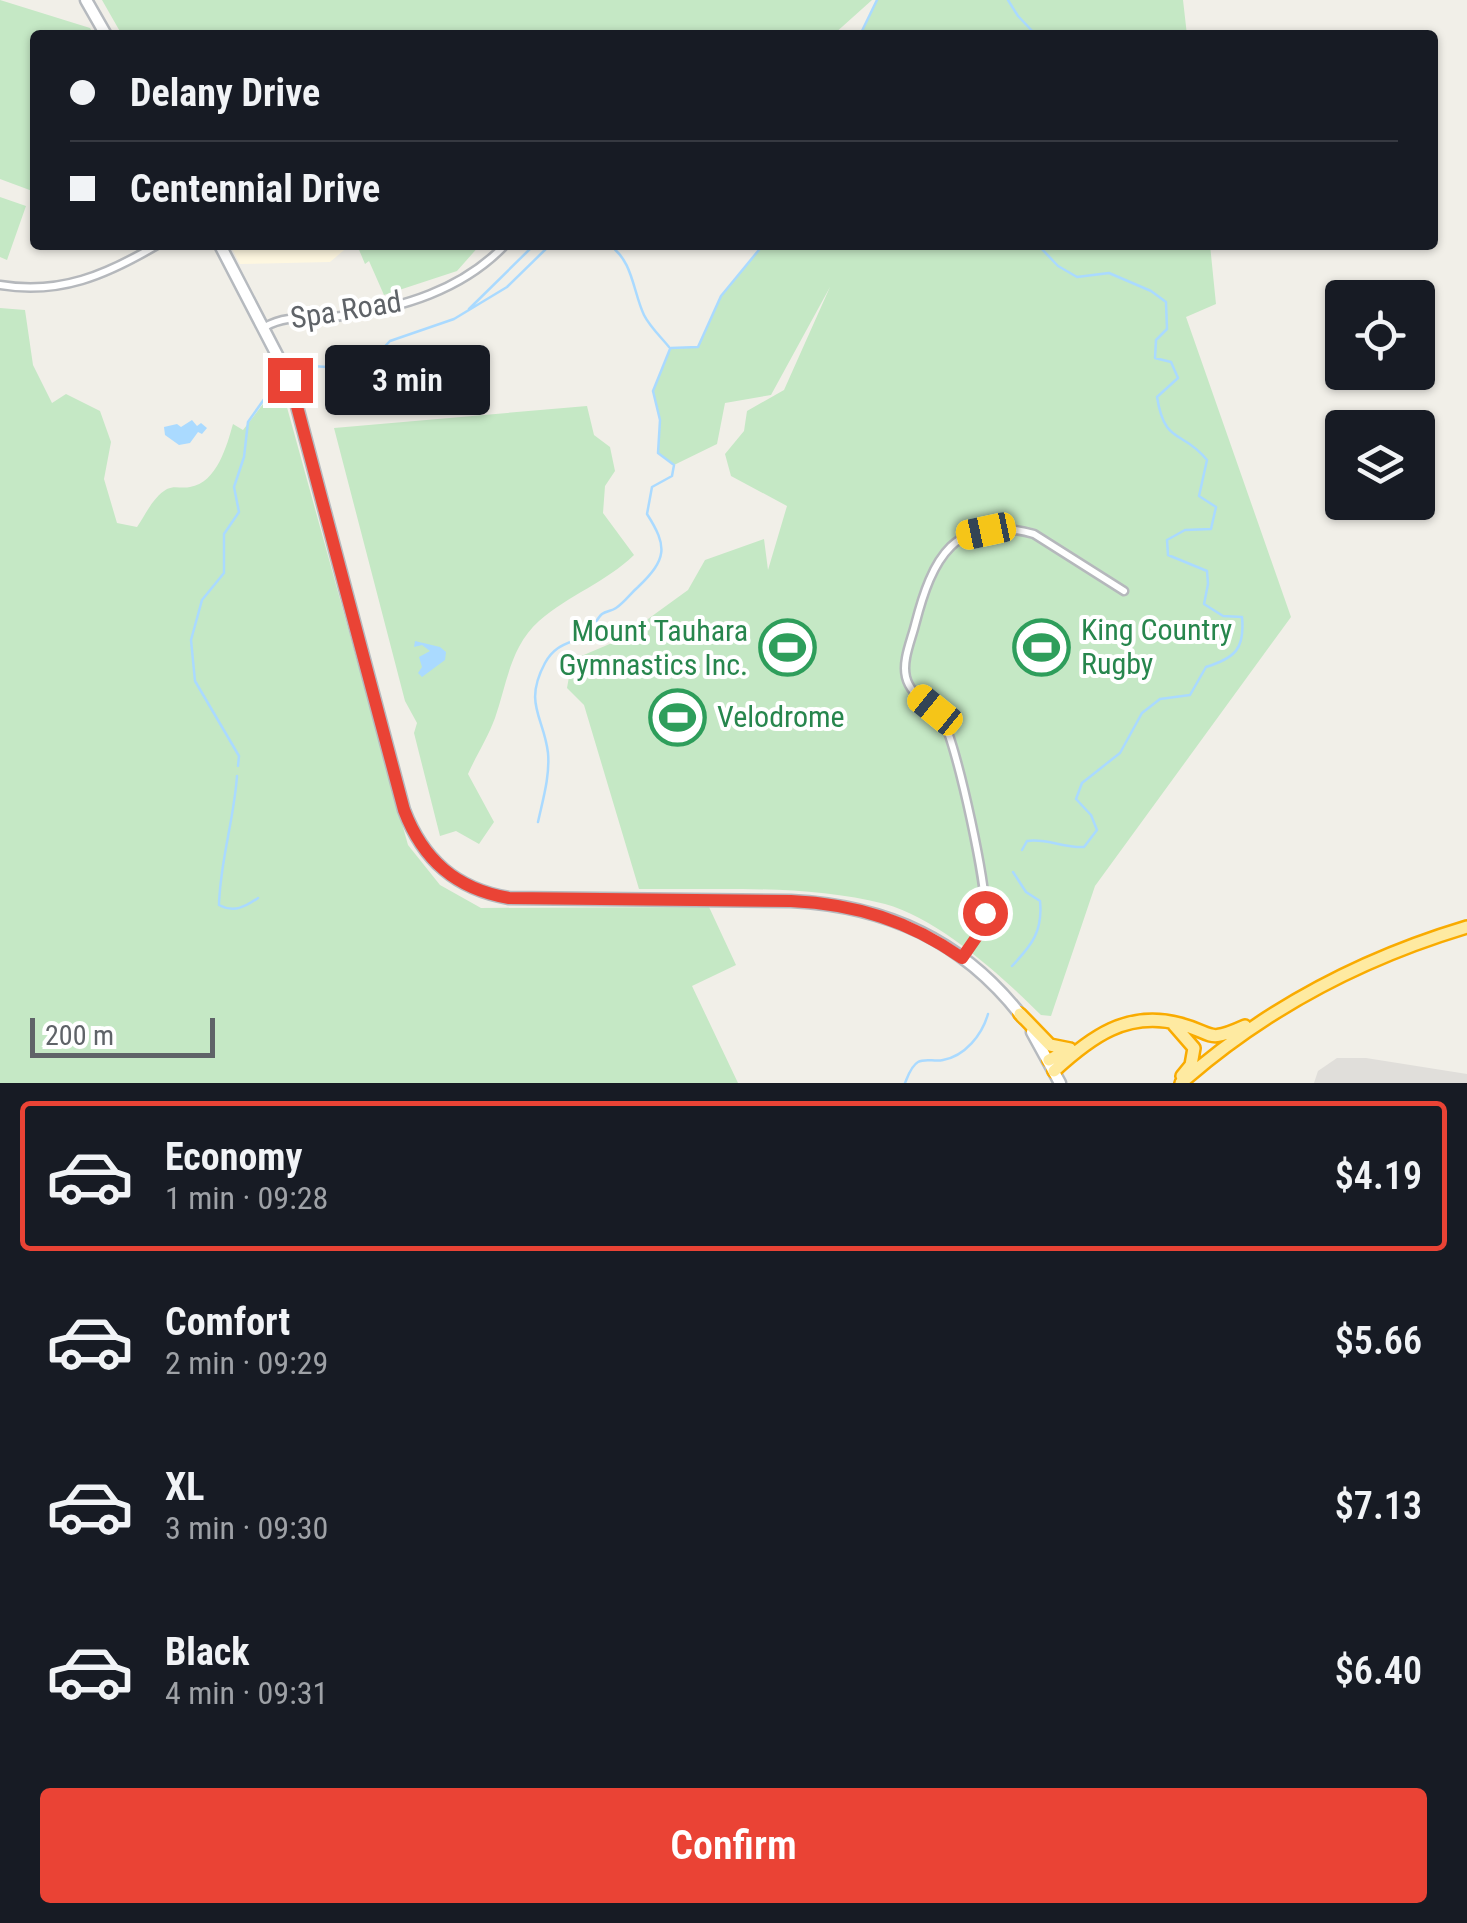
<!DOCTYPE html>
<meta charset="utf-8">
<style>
:root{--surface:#171b24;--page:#242831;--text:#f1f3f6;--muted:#9ea1a6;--line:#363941;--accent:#ea4335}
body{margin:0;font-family:"Roboto Condensed",sans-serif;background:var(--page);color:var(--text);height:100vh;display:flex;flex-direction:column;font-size:38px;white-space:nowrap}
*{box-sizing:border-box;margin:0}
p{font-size:32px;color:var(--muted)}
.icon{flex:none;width:55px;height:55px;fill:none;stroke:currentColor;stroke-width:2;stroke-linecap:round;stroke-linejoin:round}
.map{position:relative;height:1083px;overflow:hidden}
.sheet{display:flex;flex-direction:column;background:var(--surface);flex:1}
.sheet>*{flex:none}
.top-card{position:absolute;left:30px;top:30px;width:1408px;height:220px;border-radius:10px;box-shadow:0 2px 8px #0004;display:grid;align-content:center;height:220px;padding:0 40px;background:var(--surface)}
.buttons{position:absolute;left:1325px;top:280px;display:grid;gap:20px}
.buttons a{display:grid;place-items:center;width:110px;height:110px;border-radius:10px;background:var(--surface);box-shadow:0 2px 8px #0004;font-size:50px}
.scale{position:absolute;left:30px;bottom:25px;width:185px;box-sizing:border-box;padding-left:10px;border:5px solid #5f6368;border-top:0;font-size:28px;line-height:35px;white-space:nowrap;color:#5f6368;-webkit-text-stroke:8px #fff;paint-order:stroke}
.end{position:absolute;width:45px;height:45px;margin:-22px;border:12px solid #ea4335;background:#fff;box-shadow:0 0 0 5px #fff}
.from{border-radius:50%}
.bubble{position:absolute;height:70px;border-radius:10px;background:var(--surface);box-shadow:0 2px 8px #0004;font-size:32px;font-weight:600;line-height:70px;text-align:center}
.car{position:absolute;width:30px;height:60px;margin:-30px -15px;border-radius:12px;box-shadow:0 0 8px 2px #0007;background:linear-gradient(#f5c518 24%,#345 0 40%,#f5c518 0 76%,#345 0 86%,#f5c518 0)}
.top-card b{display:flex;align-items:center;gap:35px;height:95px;font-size:38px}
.top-card b+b{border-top:2px solid var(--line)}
.top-card i{width:25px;height:25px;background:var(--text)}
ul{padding:18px 0 0;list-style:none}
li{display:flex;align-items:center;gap:30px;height:150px;margin:0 20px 15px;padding:0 20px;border:5px solid transparent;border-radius:10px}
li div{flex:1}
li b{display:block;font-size:38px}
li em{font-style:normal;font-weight:600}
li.selected{border-color:var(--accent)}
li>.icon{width:90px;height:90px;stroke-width:1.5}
.cta{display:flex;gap:20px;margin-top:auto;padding:20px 40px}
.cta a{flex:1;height:115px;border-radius:10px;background:var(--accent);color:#fff;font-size:40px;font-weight:600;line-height:115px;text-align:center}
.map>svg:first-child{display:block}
.commercial{fill:#fef7e0}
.industrial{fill:#e0deda}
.green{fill:#c5e8c5}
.water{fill:#aadaff}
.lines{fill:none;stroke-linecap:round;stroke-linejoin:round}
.stream{stroke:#aadaff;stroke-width:2.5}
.minor-casing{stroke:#b5b8bc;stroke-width:11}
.secondary-casing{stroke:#b6babf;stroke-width:15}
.trunk-casing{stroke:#f9ab00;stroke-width:16}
.minor{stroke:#fff;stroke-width:6}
.secondary{stroke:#fff;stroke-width:10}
.trunk{stroke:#feeaa1;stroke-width:11}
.route{stroke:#ea4335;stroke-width:12}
.labels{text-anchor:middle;stroke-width:8;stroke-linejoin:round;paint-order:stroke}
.street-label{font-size:30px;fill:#5f6368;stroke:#fff}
.leisure-label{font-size:30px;fill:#27864d;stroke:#fff;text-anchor:start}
</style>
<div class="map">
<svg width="1467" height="1083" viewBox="0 0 1467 1083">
<rect width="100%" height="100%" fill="#f1efe8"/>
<!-- commercial -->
<path class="commercial" d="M230,245H350L330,262L240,264Z"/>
<!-- industrial -->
<path class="industrial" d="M1337,1058H1366L1467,1074V1083H1314L1318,1071Z"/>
<!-- green -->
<path class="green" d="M0,0L90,28L94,35H35V192L0,179Z
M102,0H872L833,35H122Z
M877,0H1183L1187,35H860Z
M0,197L26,206L7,260L0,257Z
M357,245H480L457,271L384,295L369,261L365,264Z
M763,245H1210L1216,304L1186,317L1291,617L1095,886L1051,1016L1041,1015C1003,977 938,918 885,904C806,884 720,890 639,889L584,705L567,688L572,660L619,640L688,590L705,560L764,539L768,570L787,506L731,476L725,454L744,431L747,411L784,390L830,287L771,395L725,403L717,444L674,465L658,453L660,420L653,391L670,349L698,347L721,296Z
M0,308L25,310L33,365L52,403L66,394L100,411L111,442L104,479L117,523L137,527C146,514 153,497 167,489C175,485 181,489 190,487C217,483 227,445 233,424L243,430L280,382L408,845L440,885L481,908L709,907L736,965L692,986L738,1083H0Z
M587,406L594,435L610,447L615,471L605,486L603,513L634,555C606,582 569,595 539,621C510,647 507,684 495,718C488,737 476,756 468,774L494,822L479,844L456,831L440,836L414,733L417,723L405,701L334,428Z"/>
<!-- water -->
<path class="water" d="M192,420L197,426L201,423L207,428L202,434L198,432L190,443L179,445L165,435L164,427L177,424L181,427Z
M415,641L440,647L446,652L445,660L422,677L418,673L422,667L419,657L430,651L422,645L414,647Z"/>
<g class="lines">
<!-- stream -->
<path class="stream" d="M1008,0L1018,16L1036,35
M860,35L877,0
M609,245C633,260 633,292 644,315C650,327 661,337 669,347
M469,309L534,245
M671,348L698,347L721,296L763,245
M310,366L346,368L370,362L390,341L454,319L507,287L550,245
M238,766L239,756L195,681L191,640L202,600L224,573V534L239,512L234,487L244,457L248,422L277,381
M237,776C234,820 220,861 219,905C234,913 245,907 258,898
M538,822C543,799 550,776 548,753C544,717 523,704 545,663C557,641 574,644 588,633C594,628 596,619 602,614C606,611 612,611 616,608C624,603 631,593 638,587C667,559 668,547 647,514L652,487L672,476L674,465L658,453L660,420L653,391L670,349
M1022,850L1027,841C1047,838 1063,848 1084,847L1097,830L1091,815L1076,799L1082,783L1120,753L1142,713L1160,699L1190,695L1206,667C1235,658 1245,649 1242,617L1223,616L1204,604L1208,584L1207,571L1168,555L1167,540L1185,530L1211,529L1216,507L1199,496L1207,460C1182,429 1165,446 1157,397L1178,378L1171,362L1155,358L1156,340L1167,329L1166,302L1151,291L1109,273L1077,277L1058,266L1038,245
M1012,966C1032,945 1043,931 1040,901L1026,892L1013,872
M905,1083C908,1076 911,1066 918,1062C925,1058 935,1062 943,1060C965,1056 982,1035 988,1014"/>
<defs>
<path id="minor" d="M0,285C60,295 106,275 157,245
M265,327C288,313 316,320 342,316C402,308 462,290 505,245
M963,957C971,945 982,933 985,918C989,892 957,747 944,723C934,705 911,698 906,677C902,661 911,641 915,625C932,559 954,512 1034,534L1124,591"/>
<path id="secondary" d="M86,0L106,35
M220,245L290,380L404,810C423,860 456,889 509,898L791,901C887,906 963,940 1023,1018
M1032,1032L1060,1083"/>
<path id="trunk" d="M1020,1014L1050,1045L1070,1049
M1174,1025L1194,1048L1191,1065L1182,1076
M1049,1060L1070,1049
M1054,1071C1091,1037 1127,1010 1180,1024C1215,1033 1205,1044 1245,1026
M1181,1083C1265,1009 1360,959 1467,927"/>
</defs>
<!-- minor casing -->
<use href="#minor" class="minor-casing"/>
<!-- secondary casing -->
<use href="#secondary" class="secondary-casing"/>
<!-- trunk casing -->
<use href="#trunk" class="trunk-casing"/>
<!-- minor -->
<use href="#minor" class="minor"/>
<!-- secondary -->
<use href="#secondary" class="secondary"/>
<!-- trunk -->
<use href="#trunk" class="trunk"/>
</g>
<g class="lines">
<!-- route -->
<path class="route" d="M290,380L404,810C423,860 456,889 509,898L791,901C856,904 909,921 962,958L982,929L985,913"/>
</g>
<!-- icons -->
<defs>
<symbol id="stadium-ring" viewBox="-11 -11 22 22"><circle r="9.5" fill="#fff" stroke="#2e9e5b" stroke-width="1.5"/><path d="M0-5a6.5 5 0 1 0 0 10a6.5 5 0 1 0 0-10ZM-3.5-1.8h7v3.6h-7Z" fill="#2e9e5b"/></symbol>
</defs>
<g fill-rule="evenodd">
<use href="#stadium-ring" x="1010" y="616" width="63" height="63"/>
<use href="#stadium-ring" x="756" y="616" width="63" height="63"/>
<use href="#stadium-ring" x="646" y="686" width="63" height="63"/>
</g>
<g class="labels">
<!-- street labels -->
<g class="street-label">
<text transform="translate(346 310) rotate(-9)" y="10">Spa Road</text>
</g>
<!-- leisure labels -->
<g class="leisure-label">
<text x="1081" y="640">King Country<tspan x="1081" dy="34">Rugby</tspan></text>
<text x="748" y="641" text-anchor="end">Mount Tauhara<tspan x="748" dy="34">Gymnastics Inc.</tspan></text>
<text x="717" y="727">Velodrome</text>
</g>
</g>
</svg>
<div class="buttons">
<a><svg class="icon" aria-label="locate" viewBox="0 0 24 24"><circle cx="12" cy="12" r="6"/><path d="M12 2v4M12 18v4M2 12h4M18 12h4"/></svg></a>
<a><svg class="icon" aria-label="layers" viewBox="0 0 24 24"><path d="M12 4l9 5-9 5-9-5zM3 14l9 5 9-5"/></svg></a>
</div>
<div class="scale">200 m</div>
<i class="end from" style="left:985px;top:913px"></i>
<i class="end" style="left:290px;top:380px"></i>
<div class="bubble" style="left:325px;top:345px;width:165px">3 min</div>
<i class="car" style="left:986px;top:531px;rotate:258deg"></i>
<i class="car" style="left:935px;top:710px;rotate:309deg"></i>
<div class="top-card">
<b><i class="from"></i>Delany Drive</b>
<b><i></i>Centennial Drive</b>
</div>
</div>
<section class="sheet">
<ul>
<li class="selected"><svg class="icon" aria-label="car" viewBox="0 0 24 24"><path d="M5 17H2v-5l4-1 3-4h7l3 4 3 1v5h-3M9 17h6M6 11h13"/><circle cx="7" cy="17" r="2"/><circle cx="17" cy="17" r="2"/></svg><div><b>Economy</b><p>1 min · 09:28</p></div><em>$4.19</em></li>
<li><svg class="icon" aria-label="car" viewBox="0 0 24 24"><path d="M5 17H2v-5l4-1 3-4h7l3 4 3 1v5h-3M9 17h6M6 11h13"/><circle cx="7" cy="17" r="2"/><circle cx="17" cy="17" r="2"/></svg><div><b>Comfort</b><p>2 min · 09:29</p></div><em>$5.66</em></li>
<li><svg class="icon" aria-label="car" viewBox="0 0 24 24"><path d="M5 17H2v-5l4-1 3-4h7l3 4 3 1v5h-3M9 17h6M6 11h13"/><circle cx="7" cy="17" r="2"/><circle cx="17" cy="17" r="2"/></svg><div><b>XL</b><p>3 min · 09:30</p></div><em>$7.13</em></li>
<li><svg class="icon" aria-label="car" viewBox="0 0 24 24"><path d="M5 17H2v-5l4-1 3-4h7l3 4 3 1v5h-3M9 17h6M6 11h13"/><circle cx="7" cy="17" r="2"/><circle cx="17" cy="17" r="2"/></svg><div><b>Black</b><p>4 min · 09:31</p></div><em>$6.40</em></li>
</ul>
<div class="cta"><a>Confirm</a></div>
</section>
